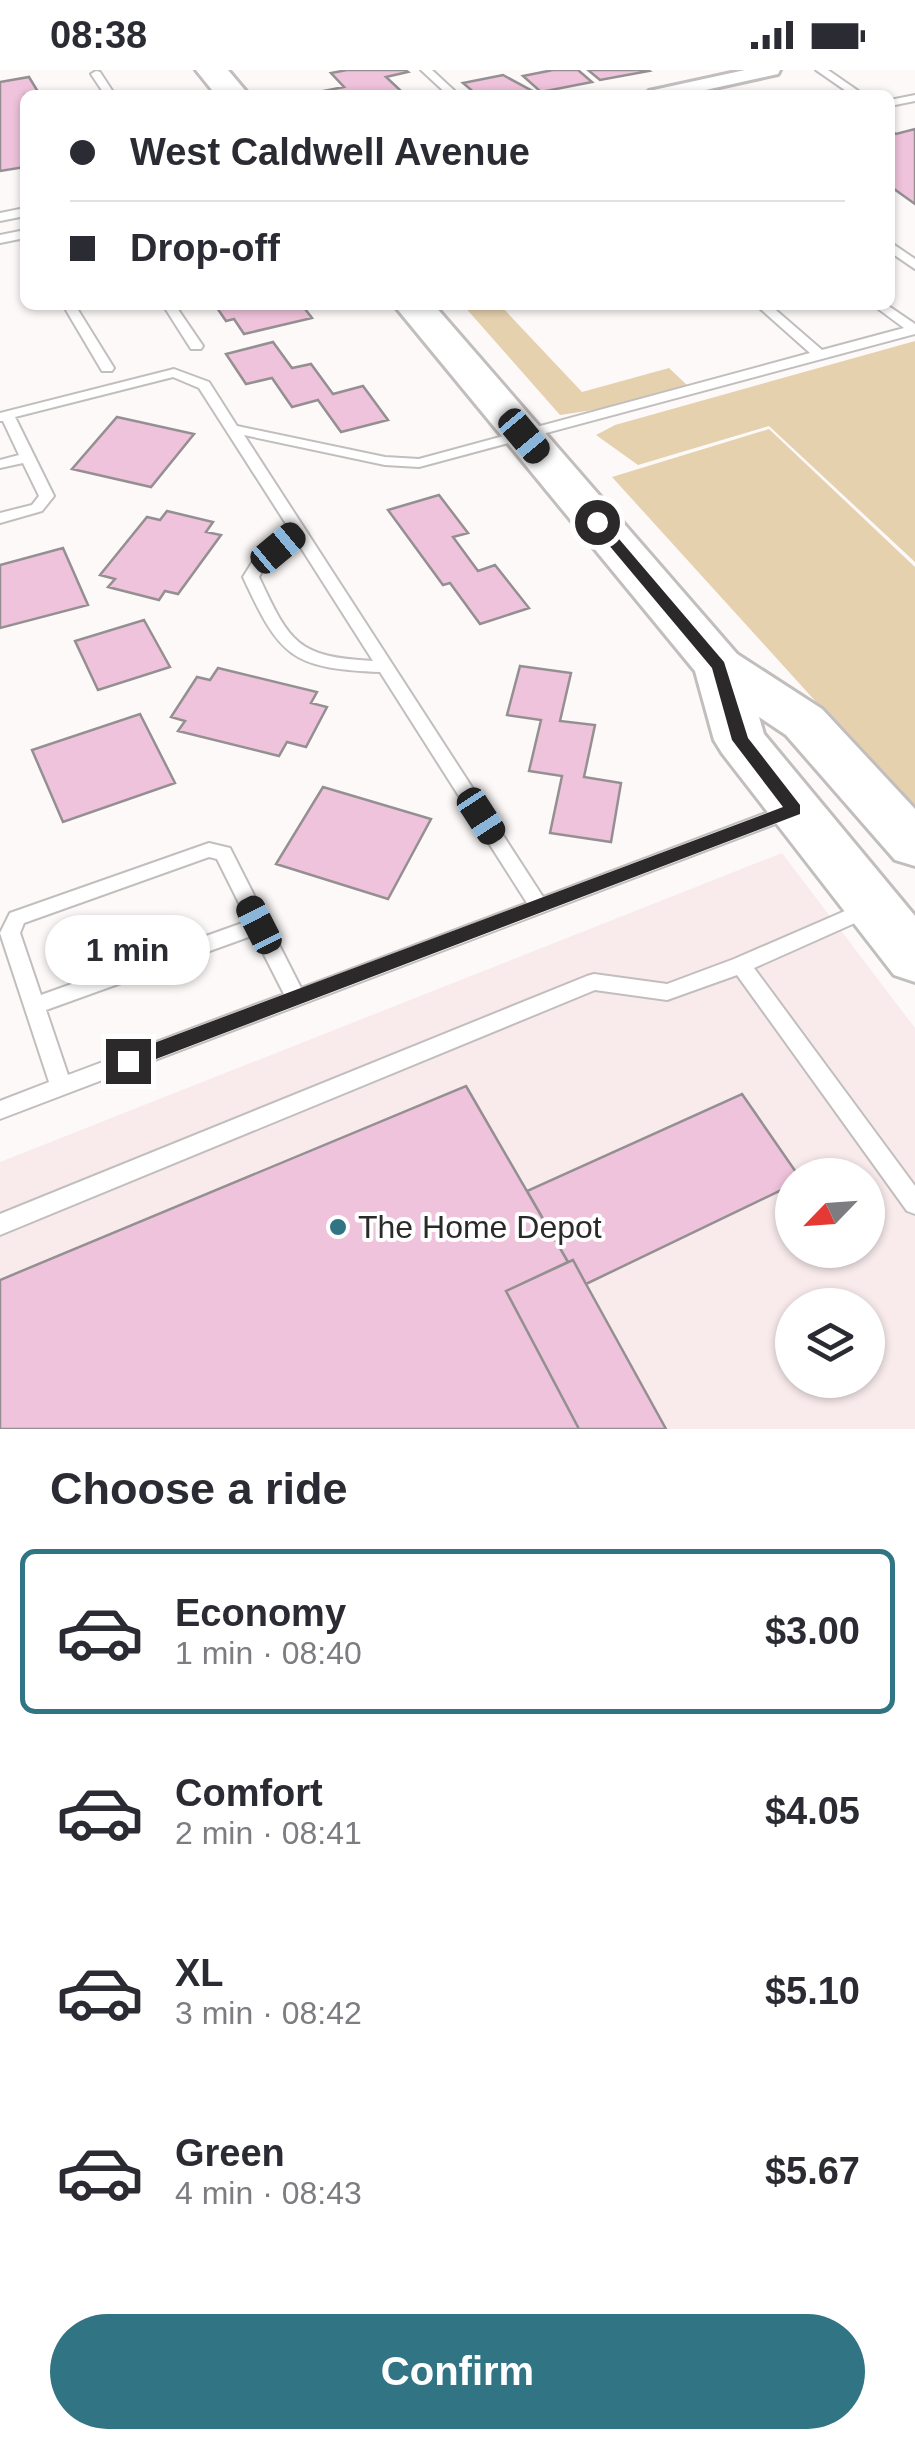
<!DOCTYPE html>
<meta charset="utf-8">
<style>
:root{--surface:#fff;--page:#f7f7f7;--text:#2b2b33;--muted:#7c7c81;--line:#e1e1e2;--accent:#317584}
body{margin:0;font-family:Helvetica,sans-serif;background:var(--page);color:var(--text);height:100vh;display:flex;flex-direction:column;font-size:38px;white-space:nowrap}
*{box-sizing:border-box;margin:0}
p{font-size:32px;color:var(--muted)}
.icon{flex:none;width:55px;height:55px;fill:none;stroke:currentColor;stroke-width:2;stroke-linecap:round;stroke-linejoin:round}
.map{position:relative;height:1359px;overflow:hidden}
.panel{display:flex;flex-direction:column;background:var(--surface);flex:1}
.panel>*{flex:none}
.guide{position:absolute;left:20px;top:20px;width:875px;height:220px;border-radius:15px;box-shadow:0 2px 8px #0004;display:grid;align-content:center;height:220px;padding:0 50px;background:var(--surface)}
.needle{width:65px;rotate:245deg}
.buttons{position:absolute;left:775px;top:1088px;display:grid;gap:20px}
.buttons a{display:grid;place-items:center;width:110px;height:110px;border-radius:50%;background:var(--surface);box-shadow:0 2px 8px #0004;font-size:50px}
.end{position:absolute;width:45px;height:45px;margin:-22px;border:12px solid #2b2929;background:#fff;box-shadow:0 0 0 5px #fff}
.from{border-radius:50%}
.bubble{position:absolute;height:70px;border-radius:35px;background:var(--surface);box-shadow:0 2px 8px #0004;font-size:32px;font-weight:600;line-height:70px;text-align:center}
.car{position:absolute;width:30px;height:60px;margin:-30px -15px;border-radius:12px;box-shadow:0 0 8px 2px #0007;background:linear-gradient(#222 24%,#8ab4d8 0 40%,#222 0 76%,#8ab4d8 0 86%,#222 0)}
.guide b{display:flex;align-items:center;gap:35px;height:95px;font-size:38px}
.guide b+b{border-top:2px solid var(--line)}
.guide i{width:25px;height:25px;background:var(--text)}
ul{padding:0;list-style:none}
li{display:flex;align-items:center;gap:30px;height:165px;margin:0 20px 15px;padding:0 30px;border:5px solid transparent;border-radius:15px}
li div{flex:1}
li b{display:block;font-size:38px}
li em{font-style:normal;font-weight:600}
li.active{border-color:var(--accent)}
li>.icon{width:90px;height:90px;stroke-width:1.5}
h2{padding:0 50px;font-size:45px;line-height:120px}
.button{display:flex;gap:20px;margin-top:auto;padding:20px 50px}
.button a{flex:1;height:115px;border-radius:60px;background:var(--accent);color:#fff;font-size:40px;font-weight:600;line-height:115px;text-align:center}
.status{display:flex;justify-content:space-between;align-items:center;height:70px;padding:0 50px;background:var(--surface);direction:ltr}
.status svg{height:28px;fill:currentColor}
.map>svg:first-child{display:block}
.built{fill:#f9ebec;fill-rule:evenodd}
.green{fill:#e6d1af}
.building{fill:#efc3db;stroke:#949092;stroke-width:2.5}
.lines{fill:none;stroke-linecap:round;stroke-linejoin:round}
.lane-casing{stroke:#c2bebe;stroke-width:4}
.street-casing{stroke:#c2bebe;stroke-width:6}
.primary-casing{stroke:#c2bebe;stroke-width:6}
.lane{fill:#fff;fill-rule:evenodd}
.street{fill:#fff;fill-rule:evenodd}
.primary{fill:#fff;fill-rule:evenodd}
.route{fill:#2b2929}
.poi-dot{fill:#317584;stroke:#fff;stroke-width:4}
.labels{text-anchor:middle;stroke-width:8;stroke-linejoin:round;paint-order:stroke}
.near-poi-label{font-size:32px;fill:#2b2929;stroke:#fff;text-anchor:start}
</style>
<div class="status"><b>08:38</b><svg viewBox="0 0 49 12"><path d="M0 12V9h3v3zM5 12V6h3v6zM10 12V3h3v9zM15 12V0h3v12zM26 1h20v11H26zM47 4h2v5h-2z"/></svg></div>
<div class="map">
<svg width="915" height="1359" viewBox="0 0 915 1359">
<rect width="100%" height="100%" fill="#fdf9f9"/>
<!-- built -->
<path class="built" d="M782,783L915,958V1359H0V1092ZM792,1105H868V1180H792ZM792,1235H868V1310H792Z"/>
<!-- green -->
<path class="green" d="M463,235H500L582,322L669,298L687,315L600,339L560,345Z
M915,271V492L769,356L638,395L596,365L615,355Z
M769,359L915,497V741L612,407Z"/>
<!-- building -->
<path class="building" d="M347,0H405L408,2L386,7L400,20L376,25L308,24L344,17L331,3Z
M553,0H578L592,12L541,22L523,6Z
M588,0H647L649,1L600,10Z
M503,5L536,23L477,25L463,13Z
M29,7L40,25H25V97L0,101V12Z
M915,59V134L890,116V60L896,64Z
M215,235H302L312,248L244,264L234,249L226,251Z
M273,272L292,298L311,294L333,324L363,316L388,350L341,362L318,330L292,337L272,308L246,314L226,284Z
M117,347L194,364L151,417L72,399Z
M439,425L468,463L453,467L478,501L495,495L529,538L480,554L450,513L443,515L388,440Z
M167,441L213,452L206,462L221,465L178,524L165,521L159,530L108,517L115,509L100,505L147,447L160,450Z
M63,478L88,535L0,558V495Z
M144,550L170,597L98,620L75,571Z
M520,596L571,603L560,651L595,655L584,707L621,713L611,772L550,763L562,706L529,701L541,650L507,645Z
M218,598L317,622L311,633L327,637L306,677L287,672L279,686L178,661L185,651L171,647L197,607L210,610Z
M140,644L175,713L63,752L32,680Z
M323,717L431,749L388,829L276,794Z
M466,1016L568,1192L506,1221L579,1359H0V1210Z
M742,1024L798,1105H792V1115L586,1214L573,1190L568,1192L527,1121Z
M573,1190L586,1214L666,1359H579L506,1221Z"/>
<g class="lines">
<defs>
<path id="lane" d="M421,0H432L459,25H448Z
M816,0H828L864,25H852Z
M96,1L100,2L115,25H105L91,4Z
M915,25V31L890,36V30Z
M25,138V146L0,151V143Z
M25,160V168L0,173V165Z
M890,172L915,189V199L890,182Z
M63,235H75L114,298L112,301H102Z
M163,235H175L203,276L201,279H191Z
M756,235H770L822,280L904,258L873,235H887L915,254V264L419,397L385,395L244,365L543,827L787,735H799L802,740L799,745L0,1049V1031L49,1012L0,863L10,843L209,773L230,778L301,918L527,833L380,602C291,598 280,587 243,507L253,491L290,460L199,318L173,307L15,347L54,426L42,441L0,453V443L32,435L39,426L23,393L0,398V390L19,385L3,351H0V343L174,299L209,312L237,356L385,387L419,389L810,283ZM296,470L373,591C297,587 290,573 259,507L264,498ZM209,787L217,789L248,851L41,925L20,863L24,853ZM254,865L284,924L68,1005L46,940Z
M868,831L875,834L878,839L875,844L754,898L915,1116V1144L907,1141L737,905L667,930L595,920L0,1165V1144L587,906L594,904L667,914L734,889Z"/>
<path id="street" d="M745,0H780L778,4L683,25H646L649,21Z"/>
<path id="primary" d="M196,0H228L249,25H216Z
M394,235H434L737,584L822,639L915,739V796L895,790L786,665L759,647L764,664L915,846V912L894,905L722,683L714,670L695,601Z"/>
</defs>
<!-- lane casing -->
<use href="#lane" class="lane-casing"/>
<!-- street casing -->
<use href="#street" class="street-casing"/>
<!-- primary casing -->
<use href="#primary" class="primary-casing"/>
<!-- lane -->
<use href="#lane" class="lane"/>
<!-- street -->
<use href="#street" class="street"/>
<!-- primary -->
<use href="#primary" class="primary"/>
</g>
<!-- route -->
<path class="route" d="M592,449H602L724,592L748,668L800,735V744L135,997H122V985L783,737L732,670L712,598L592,455Z"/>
<!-- markers -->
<circle class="poi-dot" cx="338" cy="1157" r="10"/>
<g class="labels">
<!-- near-poi labels -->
<g class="near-poi-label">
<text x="358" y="1168">The Home Depot</text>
</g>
</g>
</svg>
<div class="buttons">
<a><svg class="needle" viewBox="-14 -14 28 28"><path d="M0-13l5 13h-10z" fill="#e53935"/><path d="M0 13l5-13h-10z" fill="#7c7c81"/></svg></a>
<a><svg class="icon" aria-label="layers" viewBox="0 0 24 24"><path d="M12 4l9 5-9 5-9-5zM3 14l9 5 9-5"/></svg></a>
</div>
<i class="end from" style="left:597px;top:452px"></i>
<i class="end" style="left:128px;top:991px"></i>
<div class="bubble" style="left:45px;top:845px;width:165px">1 min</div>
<i class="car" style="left:524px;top:366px;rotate:140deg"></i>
<i class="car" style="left:278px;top:478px;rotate:50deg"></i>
<i class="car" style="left:481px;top:746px;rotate:147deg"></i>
<i class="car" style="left:259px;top:855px;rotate:333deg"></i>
<div class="guide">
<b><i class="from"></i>West Caldwell Avenue</b>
<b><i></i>Drop-off</b>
</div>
</div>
<section class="panel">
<h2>Choose a ride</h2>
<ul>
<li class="active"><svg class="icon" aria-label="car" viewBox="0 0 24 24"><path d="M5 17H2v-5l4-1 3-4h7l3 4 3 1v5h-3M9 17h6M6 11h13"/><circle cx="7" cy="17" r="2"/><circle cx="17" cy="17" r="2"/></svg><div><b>Economy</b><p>1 min · 08:40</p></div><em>$3.00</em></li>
<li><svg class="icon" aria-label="car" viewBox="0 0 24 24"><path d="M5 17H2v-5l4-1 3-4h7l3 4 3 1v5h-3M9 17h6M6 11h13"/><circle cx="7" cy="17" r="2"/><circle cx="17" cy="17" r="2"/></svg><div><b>Comfort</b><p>2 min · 08:41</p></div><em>$4.05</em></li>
<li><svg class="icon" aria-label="car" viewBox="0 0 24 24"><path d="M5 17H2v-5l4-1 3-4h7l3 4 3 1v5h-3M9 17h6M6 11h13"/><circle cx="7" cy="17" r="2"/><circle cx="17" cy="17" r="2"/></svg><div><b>XL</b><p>3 min · 08:42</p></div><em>$5.10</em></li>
<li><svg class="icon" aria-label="car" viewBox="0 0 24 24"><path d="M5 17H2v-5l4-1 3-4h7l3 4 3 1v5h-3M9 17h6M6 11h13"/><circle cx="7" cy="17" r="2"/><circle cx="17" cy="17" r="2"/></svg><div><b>Green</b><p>4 min · 08:43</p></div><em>$5.67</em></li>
</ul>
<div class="button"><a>Confirm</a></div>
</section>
